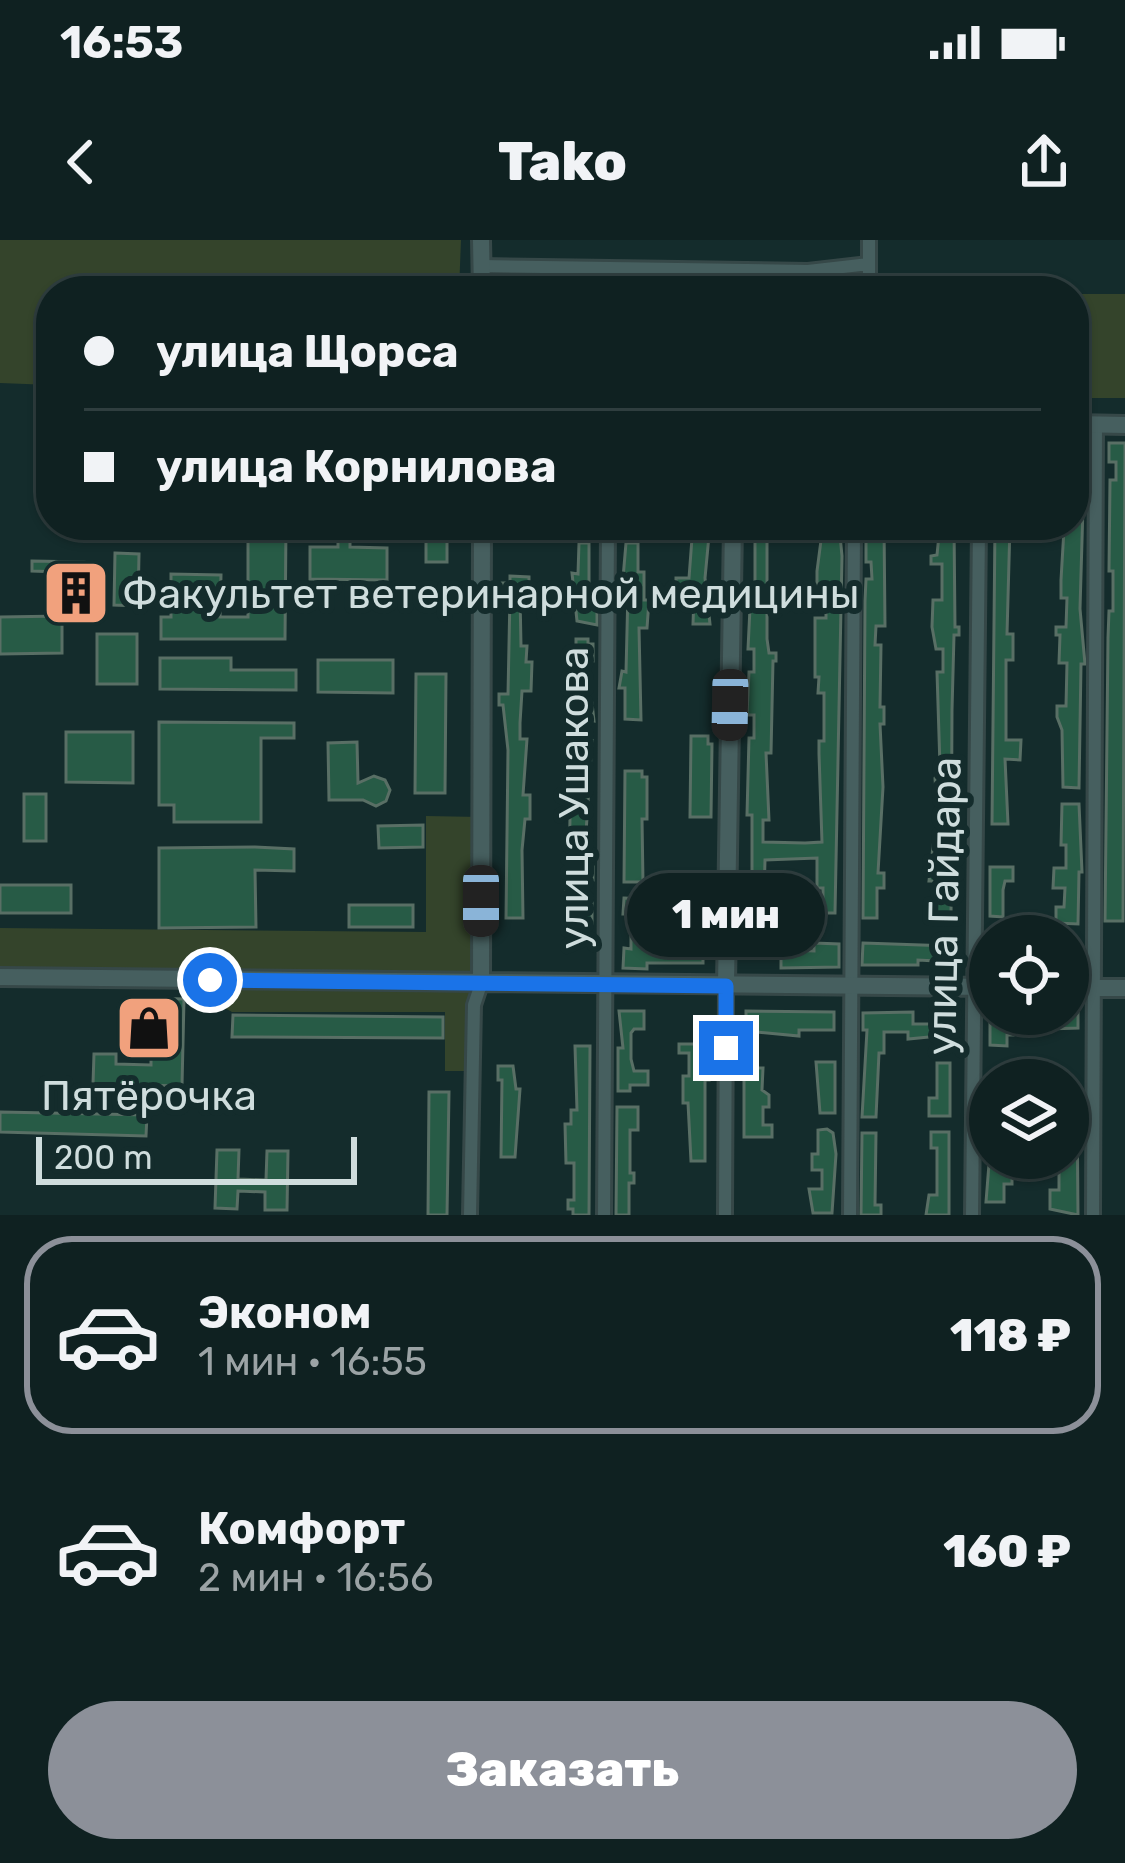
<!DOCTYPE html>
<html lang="ru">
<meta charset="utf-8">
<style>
:root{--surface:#0f2121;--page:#18292a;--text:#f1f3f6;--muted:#9ba3a5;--line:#2f3e3f;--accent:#8c9099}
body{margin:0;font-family:Rubik,sans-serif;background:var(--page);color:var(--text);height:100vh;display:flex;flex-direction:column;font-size:45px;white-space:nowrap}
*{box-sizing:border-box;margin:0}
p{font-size:39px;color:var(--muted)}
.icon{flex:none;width:66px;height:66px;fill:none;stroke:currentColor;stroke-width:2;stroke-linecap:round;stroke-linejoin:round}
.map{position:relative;height:975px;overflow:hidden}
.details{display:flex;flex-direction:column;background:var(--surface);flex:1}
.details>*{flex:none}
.banner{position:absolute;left:36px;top:36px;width:1053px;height:264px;border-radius:48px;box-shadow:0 3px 9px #0004,0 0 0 3px var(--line);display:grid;align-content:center;height:264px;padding:0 48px;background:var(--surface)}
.fabs{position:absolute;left:969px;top:675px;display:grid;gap:24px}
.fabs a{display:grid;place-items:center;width:120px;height:120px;border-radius:50%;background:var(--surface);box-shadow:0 3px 9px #0004,0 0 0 3px var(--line);font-size:60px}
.scale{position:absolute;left:36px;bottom:30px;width:321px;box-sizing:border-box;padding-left:12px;border:6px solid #cfdddd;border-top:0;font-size:33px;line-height:42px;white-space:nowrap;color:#cfdddd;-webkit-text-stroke:9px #142c2c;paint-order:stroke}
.end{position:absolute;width:54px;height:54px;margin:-27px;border:15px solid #1a73e8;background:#fff;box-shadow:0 0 0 6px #fff}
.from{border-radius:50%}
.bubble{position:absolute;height:84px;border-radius:42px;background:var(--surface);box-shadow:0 3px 9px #0004,0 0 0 3px var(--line);font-size:39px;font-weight:800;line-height:84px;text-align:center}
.car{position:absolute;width:36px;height:72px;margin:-36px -18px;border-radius:15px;box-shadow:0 0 9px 3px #0007;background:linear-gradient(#222 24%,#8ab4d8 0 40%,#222 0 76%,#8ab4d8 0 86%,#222 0)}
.banner b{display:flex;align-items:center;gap:42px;height:114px;font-size:45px}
.banner b+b{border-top:3px solid var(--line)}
.banner i{width:30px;height:30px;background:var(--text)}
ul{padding:21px 0 0;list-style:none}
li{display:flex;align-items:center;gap:36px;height:198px;margin:0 24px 18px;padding:0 24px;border:6px solid transparent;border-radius:48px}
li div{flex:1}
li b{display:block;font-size:45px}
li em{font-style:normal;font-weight:800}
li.on{border-color:var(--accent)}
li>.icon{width:108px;height:108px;stroke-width:1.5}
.action{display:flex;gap:24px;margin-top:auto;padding:24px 48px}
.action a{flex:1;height:138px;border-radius:72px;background:var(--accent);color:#fff;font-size:48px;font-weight:800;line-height:138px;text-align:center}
.status{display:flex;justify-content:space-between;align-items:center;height:84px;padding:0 60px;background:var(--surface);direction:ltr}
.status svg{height:33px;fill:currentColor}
header{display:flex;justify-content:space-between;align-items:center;height:156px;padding:0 48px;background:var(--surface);font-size:54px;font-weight:800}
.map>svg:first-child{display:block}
.green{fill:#34442b}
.building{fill:#275b46;stroke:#596f65;stroke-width:3}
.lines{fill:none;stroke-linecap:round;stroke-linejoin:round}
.street-casing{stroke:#364848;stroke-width:18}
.secondary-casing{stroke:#364848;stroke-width:22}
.street{stroke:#465f5f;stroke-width:12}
.secondary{stroke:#465f5f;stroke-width:16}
.route{stroke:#1a73e8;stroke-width:15}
.labels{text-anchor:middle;stroke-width:12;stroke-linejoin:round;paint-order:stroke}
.poi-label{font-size:42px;fill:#cfdddd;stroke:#142c2c;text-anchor:start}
.street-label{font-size:42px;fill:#cfdddd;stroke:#142c2c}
</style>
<div class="status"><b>16:53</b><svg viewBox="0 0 49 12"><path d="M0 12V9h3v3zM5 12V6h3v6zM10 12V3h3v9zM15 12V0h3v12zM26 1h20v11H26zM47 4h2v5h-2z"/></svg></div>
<header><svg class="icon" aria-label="back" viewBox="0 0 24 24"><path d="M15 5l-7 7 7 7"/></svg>Tako<svg class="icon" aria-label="share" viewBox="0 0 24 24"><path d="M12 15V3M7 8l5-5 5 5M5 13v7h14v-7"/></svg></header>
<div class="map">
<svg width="1125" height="975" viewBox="0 0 1125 975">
<rect width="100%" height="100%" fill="#142c2c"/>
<!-- green -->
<path class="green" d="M0,0H461L459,51H51V145L0,143Z
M1074,54H1125V158H1074Z
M426,576L480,577L472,831H445V772H232L210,760V741L0,737V688L426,692Z"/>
<!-- building -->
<path class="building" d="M1109,203H1125L1123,681H1105L1108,398L1109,371H1113V331H1109L1110,240H1116V222H1109Z
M1074,243H1083V266L1080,369L1085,424H1081L1079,548L1063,547L1062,490L1057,477V466H1066L1067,423H1059L1060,395H1056V387H1066L1067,358H1061V340L1064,289L1074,285Z
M248,285H286L285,399H161V377H171V334L221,335L220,377H248Z
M338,285H350V307L387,308V340L310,339V307H338Z
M426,285H447V322H426Z
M693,285H710L705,338L710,384H693L694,356H688V351H676V338H689Z
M755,285H767V399L769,413H776V421H773L771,513H766L769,580H763V602L805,603L822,602L819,514V501H824V453H818L819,437H815V378H826V359H817V331L823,285H839L842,316L835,673H823V648H817V618L765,620L764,657H774V674L744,678V651H752V575H747L749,498H754V475H747L749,432H754V409H748L750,368L752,346H755Z
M866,285H884L885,386H876L875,405H881L880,467H884V484H880L883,547L878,633H884V648H877V678H863L865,361L866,339H872L871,322H866Z
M940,285H954L955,387H959V395H954L952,470L951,681H933L937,641H929L934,598H939L935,538L940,527L937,432H943V409H936L932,387L933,360H942V324H931V316L937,315Z
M995,285H1010L1007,394H1013V420H1006V500H1021L1020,520L1005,519L1008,584H992Z
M579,303H589V361H597V385L577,381L572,333L578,334Z
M626,303H638V332H644V360H649L647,388H639L641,480L625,479V448H619L622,431L626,432L628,350H622Z
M115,313L139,314L138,366L114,365Z
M32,321L84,322L83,364L69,363L70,342H62V332L32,331Z
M510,336L529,337V355H520L521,406H527L526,422H532L531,451H522L520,483V499H527L523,555H530V579H525L522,610L523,678H506L508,510L503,465H499V454H508L510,355H502V343H510Z
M62,376V413L0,414V377Z
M97,394H137V444H97Z
M576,399H588V404H593V421H589L588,463H592L594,481L575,478L576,451H572V441H576Z
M160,418H231V430H296V450L160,449Z
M318,420H393V453L318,452Z
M416,434H446L445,553H415Z
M159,482L294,483V498H261V582H174V565H159Z
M66,492H133V543L66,542Z
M575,495L592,500L586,593V627H593V640H585L584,663H592V684H584V688H574V673H563L569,627L570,578H565V567H571L573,557Z
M691,496H708V504H712L711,577H690Z
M357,502L358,543L374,536L385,540L390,550L386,561L376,566L363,560H329L328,503Z
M625,531H642V537H647V579H642L643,642H624Z
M24,554H46V601H24Z
M1062,564H1079L1082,632H1079L1078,684L1056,683V667H1064L1065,648H1053L1054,628H1066V605H1061Z
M423,585V607L379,608L378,586Z
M255,607L294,609V631L255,630L256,687L159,688V608Z
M990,627H1013V641H1005L1003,650V677L990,676Z
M0,645H71V673H0Z
M624,658L642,659L647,704H703V723H647V729L623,728L624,708L631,709V674H623Z
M349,665H413V687H349Z
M814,703L839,704V727L781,728V710L814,711Z
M863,703L950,706V727H936V721L918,720V725H862Z
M143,758L184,759L182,846L93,844L94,814H116V824L151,825V805H142Z
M619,771H644V789H634L631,793V819L634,831H648V845H630V851H618V808H623Z
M746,771L834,772V790H799V796L746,791Z
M913,772V784H935V773H950V795L908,799V792H884V813H879L876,877H862L867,790H863V773Z
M1078,773V788L1013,790V795H1007V806L990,805V774Z
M233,775L443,777V798L232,797Z
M679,804H706L709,840H705V921H691L688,863H683V836H689V813H679Z
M575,806H590L589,975H573V969H568V960H574V923H566L565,884H571V870H577Z
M816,822H835V873H820Z
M937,823H950V876H929V858H937Z
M498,826H513L516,849H520L515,917H501L502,840H498Z
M744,828H763L762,850L769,855V867H763V885H772V897H744Z
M429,852H449L447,975H428Z
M1068,860H1077L1078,975L1050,969V950H1059V922H1068Z
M617,867H638V890H630V933H634V943H629V975H616Z
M0,872L147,875L146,896L0,892Z
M827,889L833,893L836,914L832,973H813L809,949H822V930H812V914H818V890Z
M931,892H949V975H926L929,955H937V908H931Z
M862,893H876L875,965H881V975H861Z
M217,910H239L238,939L266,940L267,911H288L287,970H265V952L238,951L237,969L215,968Z
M989,924H1007V930H1012V944H1004V962H986Z"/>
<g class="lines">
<defs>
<path id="street" d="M869,0V51
M482,26L808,31L869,24
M470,975L474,765L481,744
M604,975L608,285
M725,975L726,745
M850,975L854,285
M972,975L979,285
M1093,975L1096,184"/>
<path id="secondary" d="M481,0L482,51
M1074,184L1125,185
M0,737L990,747
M481,744L482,285
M726,745L733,285
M1068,748H1125"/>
</defs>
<!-- street casing -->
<use href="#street" class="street-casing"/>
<!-- secondary casing -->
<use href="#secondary" class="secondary-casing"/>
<!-- street -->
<use href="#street" class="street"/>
<!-- secondary -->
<use href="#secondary" class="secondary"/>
</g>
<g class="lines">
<!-- route -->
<path class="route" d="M210,740L726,746V808"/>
</g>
<!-- icons -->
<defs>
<symbol id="building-square" viewBox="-11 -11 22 22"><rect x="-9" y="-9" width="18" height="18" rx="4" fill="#f1a17d" stroke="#142c2c"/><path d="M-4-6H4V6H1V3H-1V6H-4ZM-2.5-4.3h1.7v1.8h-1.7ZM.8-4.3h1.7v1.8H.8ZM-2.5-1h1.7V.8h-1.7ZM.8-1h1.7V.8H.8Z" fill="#111"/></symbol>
<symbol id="shop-square" viewBox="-11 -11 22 22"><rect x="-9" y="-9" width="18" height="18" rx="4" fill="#f1a17d" stroke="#142c2c"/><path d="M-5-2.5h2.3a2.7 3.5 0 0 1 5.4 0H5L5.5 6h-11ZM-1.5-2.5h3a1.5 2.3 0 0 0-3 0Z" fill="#111"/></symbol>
</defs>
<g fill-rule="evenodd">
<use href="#building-square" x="38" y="315" width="76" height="76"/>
<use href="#shop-square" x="111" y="750" width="76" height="76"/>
</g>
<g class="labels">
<!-- poi labels -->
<g class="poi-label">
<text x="122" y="368">Факультет ветеринарной медицины</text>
<text x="149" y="870" text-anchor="middle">Пятёрочка</text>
</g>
<!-- street labels -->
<g class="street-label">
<text transform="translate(573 558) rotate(-90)" y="15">улица Ушакова</text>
<text transform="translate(943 666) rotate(-89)" y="15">улица Гайдара</text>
</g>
</g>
</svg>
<div class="fabs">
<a><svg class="icon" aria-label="locate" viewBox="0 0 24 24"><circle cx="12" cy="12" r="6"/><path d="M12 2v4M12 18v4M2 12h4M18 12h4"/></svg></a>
<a><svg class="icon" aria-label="layers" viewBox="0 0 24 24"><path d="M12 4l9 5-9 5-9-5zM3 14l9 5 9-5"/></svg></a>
</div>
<div class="scale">200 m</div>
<i class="end from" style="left:210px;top:740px"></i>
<i class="end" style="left:726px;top:808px"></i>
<div class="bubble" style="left:627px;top:633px;width:198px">1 мин</div>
<i class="car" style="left:730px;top:465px;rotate:181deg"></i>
<i class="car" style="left:481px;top:661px;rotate:180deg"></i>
<div class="banner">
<b><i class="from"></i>улица Щорса</b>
<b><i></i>улица Корнилова</b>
</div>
</div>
<section class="details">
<ul>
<li class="on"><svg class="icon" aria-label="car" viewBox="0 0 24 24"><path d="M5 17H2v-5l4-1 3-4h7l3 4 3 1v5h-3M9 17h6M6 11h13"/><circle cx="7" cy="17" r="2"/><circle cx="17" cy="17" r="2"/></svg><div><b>Эконом</b><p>1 мин · 16:55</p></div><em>118 ₽</em></li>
<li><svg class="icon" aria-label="car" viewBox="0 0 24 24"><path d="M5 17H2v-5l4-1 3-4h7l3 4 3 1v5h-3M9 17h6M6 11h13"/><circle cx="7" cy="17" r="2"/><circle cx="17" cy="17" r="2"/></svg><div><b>Комфорт</b><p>2 мин · 16:56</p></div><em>160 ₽</em></li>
</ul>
<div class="action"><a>Заказать</a></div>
</section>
